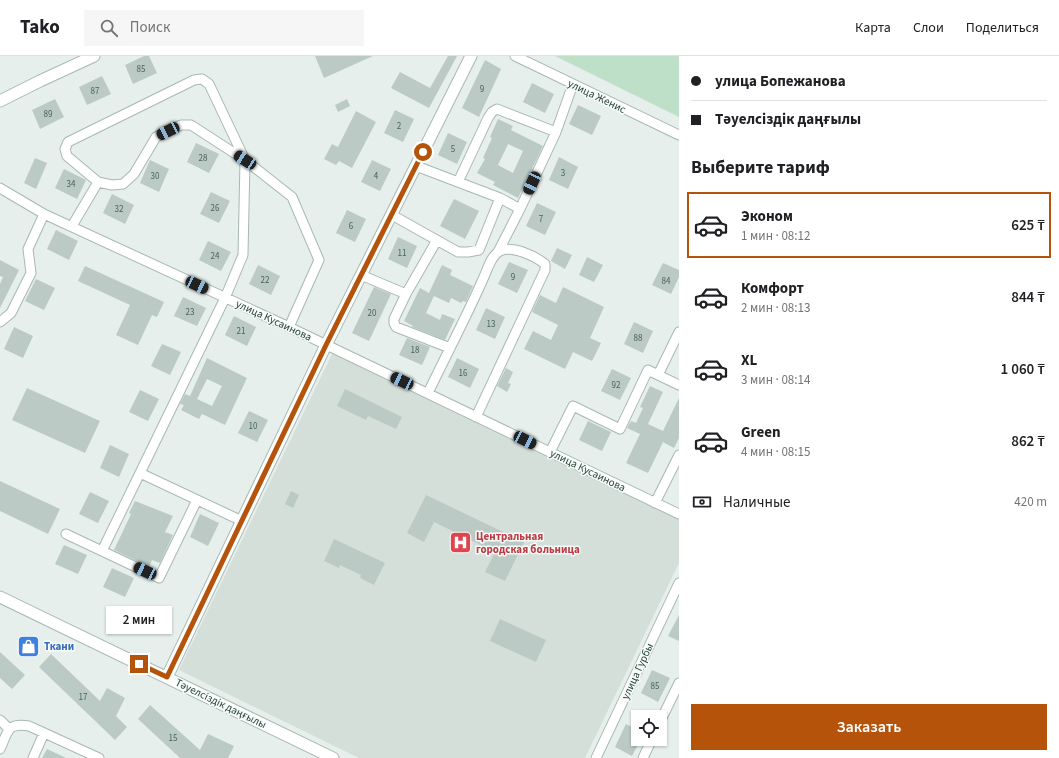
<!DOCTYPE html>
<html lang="ru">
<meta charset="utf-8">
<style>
:root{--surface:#fff;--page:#f6f6f6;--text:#202124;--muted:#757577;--line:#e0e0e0;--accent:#b45309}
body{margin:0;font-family:"Source Sans 3",sans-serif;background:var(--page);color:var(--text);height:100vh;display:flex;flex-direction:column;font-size:15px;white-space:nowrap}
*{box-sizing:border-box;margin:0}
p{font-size:13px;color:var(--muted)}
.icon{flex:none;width:22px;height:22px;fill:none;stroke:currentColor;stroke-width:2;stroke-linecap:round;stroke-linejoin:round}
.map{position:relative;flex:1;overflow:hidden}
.panel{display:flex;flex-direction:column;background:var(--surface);width:380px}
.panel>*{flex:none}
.guide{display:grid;align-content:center;height:88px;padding:0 12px;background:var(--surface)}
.controls{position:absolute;left:631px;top:654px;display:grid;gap:8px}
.controls a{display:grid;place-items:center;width:36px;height:36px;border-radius:0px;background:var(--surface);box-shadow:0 1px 3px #0004;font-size:20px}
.end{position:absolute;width:18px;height:18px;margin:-9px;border:5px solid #b45309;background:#fff;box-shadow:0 0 0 2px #fff}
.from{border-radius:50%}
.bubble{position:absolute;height:28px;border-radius:0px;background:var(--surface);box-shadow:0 1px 3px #0004;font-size:13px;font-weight:600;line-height:28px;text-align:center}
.car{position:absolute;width:12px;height:24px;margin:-12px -6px;border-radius:5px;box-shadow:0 0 3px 1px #0007;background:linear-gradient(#222 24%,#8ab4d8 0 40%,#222 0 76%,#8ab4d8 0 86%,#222 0)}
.guide b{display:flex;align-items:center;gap:14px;height:38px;font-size:15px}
.guide b+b{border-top:1px solid var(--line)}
.guide i{width:10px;height:10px;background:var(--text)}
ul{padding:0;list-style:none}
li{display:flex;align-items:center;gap:12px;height:66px;margin:0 8px 6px;padding:0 4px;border:2px solid transparent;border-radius:0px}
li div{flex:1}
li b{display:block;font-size:15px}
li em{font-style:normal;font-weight:600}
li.active{border-color:var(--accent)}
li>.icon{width:36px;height:36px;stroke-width:1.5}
h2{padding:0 12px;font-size:18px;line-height:48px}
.pay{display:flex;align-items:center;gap:10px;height:44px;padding:0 12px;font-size:15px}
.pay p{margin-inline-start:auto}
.button{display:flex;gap:8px;margin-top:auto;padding:8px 12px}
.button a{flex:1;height:46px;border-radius:0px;background:var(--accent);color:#fff;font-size:16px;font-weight:600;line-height:46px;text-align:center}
header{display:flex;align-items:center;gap:24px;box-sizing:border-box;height:56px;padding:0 20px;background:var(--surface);border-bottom:1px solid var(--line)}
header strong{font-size:19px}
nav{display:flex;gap:22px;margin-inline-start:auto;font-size:14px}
.search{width:280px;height:36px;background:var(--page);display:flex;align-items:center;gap:10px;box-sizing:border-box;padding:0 14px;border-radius:0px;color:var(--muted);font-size:15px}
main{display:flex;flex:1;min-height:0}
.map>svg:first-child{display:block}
.built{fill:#d4dfda}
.green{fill:#bfe0c8}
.building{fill:#bbcac4;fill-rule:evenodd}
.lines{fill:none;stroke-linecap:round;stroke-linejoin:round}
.minor-casing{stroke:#a8b8b2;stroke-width:11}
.tertiary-casing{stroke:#a8b8b2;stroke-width:13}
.minor{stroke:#fff;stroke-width:9}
.tertiary{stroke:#fff;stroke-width:11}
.route{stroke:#b45309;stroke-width:5}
.labels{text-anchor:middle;stroke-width:3;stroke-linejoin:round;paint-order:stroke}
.number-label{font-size:9px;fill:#4a645c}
.street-label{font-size:11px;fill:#24423a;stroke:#f7fbf9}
.health-label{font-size:11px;font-weight:bold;fill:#be3a42;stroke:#f7fbf9;text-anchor:start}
.shop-label{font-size:11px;font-weight:bold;fill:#366cbe;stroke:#f7fbf9;text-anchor:start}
</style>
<header>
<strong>Tako</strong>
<div class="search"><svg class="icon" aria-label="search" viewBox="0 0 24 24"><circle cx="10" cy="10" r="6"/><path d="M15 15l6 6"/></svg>Поиск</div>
<nav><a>Карта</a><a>Слои</a><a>Поделиться</a></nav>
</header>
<main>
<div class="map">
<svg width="679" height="702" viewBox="0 0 679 702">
<rect width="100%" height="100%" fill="#e6efeb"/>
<!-- built -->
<path class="built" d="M333,296L679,464V507L585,702H359L179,614Z"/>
<!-- green -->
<path class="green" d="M555,0H679V61Z"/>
<!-- building -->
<path class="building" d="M144,0H149L157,17L133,28L125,9Z
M315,0H373L324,22Z
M448,0H457L429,52L391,32L400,16L430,32Z
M485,4L501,13L479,61L462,52Z
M102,20L111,38L87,49L79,31Z
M532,27L554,38L545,57L523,46Z
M55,43L64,61L40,73L32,54Z
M347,43L350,50L338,56L335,49Z
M578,49L601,60L592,79L569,68Z
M395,54L414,63L403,86L384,77Z
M356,55L376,66L352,112L339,105L336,109L324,103L332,88L338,91Z
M498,63L513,70L511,74L543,90L518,142L493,129L495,126L477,117L485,103L483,102L492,82L490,81ZM508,88L523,95L513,117L498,109Z
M448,77L467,86L457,108L438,99Z
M196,87L219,98L209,117L187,106Z
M559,101L578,111L568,133L549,124Z
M35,102L47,107L36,133L24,127Z
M150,104L169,113L159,136L140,127Z
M372,104L391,113L380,135L361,126Z
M64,113L86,124L77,143L55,132Z
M211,136L230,145L219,167L200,158Z
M112,138L134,149L125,168L103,157Z
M454,143L479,155L465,183L440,170Z
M537,147L556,156L545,179L526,170Z
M347,154L366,163L355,186L336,177Z
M56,174L78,185L69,204L47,193Z
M398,181L417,190L407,212L388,203Z
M208,185L231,196L221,215L199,204Z
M557,192L572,199L565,213L551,205Z
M587,201L603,209L594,226L579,219Z
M0,204L19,214L0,252V228L3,221L0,220Z
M509,206L528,214L517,237L498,228Z
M663,207L679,214V221L671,238L652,229Z
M258,209L280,220L271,239L249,228Z
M442,209L452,214L450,219L473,230L466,246L463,245L461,247L451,242L449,247L434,240L426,257L440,264L442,258L455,263L445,284L412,271L413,270L404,265L420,232L429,237Z
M85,210L164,246L157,261L152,259L138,289L116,279L130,249L78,225Z
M36,223L55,232L44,254L25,245Z
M374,231L391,238L369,285L352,277Z
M563,231L604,251L590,282L601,287L592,305L573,296L565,313L524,293L533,275L551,284L558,269L532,256L540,239L556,247Z
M183,241L206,252L197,270L174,260Z
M486,252L505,261L495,283L476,274Z
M234,260L256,271L247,290L225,279Z
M634,266L653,275L643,297L624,288Z
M14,271L33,280L23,302L4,293Z
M407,282L430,291L422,309L399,299Z
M162,288L181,296L170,319L151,310Z
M207,302L247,322L225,369L202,358L199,363L181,354L184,349L180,348L185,338L190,340ZM207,323L222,330L212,350L197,343Z
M457,302L479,313L470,332L448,321Z
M506,312L513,316L508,327L511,328L507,336L497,330Z
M612,313L631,322L620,344L601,335Z
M650,330L663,336L648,368L663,375L679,342V382L674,392L663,386L648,417L626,407L640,378L627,372L631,365L636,367L643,352L640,351Z
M27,332L100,365L85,397L12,364Z
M345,333L402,361L396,373L368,360L366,364L337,350Z
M140,334L159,343L148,365L129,356Z
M249,355L268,364L257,386L238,377Z
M588,365L611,376L602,395L579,384Z
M110,389L129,398L119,421L100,412Z
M0,425L60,453L48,478L0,455Z
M291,435L299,439L293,452L285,448Z
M90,436L109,445L98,467L79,458Z
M426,439L524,486L505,525L485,516L495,496L434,466L424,486L407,477Z
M135,445L173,460L165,476L173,479L160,507L152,504L149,511L114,494L131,458L129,457Z
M200,458L219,467L208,490L190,481Z
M334,483L385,507L374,529L360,522L361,519L340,509L339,512L324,505Z
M64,489L87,499L78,518L55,508Z
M112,512L134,522L125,541L103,531Z
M679,559V585L668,580Z
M500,563L546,584L536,606L490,585Z
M0,596L25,619L12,633L0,622Z
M51,598L100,645L107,632L125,642L116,660L127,671L115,684L39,611Z
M652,614L670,622L658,646L641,637Z
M150,649L200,694L208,678L234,690L228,702H180L138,663Z
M626,668L638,674V683H641L632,700L615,691Z
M47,693L66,702H42Z"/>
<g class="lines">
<defs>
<path id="minor" d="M515,0L679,79
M416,110L458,126L488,62L492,56L497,53L556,76L573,28
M98,126L112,129L123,128L134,118L156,81L181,69H191L245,104L243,199L225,242L140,417L242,465
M458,126L500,142L520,153L498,196
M0,132L44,158L289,271L679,458
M520,153L556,76
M392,159L458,196H468L479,194L500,142
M72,170L98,126L67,100L65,93L68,86L194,24L202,23L209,28L245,104L292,141L319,204L289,271
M437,184L406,238L394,263V267L396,271L450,292
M361,219L406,238
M0,266L11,257L31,217L28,193L44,158
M658,319L679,329
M428,337C446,299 466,262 483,223C487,215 491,199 500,195C512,189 535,200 545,208V214L476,361
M550,396L573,350L620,373L648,314L658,319L679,276
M655,447L679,399
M66,478L102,495L140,417
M102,495L159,522L197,444
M0,664L9,673
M660,666L679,627
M0,693C8,676 7,666 29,670L99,702
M33,702L44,677
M596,702L679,527
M643,702L652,683"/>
<path id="tertiary" d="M0,45L40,25L94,0
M0,541L333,702
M167,621L326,289L471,0"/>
</defs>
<!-- minor casing -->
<use href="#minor" class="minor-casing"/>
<!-- tertiary casing -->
<use href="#tertiary" class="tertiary-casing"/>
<!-- minor -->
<use href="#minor" class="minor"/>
<!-- tertiary -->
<use href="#tertiary" class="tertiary"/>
</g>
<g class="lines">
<!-- route -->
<path class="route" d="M139,608L167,621L326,289L423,96"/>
</g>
<!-- icons -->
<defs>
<symbol id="hospital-square" viewBox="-11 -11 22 22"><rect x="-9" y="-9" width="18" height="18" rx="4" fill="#e0444e" stroke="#f7fbf9"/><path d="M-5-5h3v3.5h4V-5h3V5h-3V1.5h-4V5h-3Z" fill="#fff"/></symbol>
<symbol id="shop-square" viewBox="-11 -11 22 22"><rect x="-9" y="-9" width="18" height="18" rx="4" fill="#3f7fe0" stroke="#f7fbf9"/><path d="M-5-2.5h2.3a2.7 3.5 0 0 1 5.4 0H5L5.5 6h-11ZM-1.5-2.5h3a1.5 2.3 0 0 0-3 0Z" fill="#fff"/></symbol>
</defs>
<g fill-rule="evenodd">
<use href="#hospital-square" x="448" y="474" width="25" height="25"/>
<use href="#shop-square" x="16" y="578" width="25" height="25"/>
</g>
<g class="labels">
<!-- number labels -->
<g class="number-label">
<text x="141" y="16">85</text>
<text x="482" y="36">9</text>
<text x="95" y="38">87</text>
<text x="48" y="61">89</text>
<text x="399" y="73">2</text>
<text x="453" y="96">5</text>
<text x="203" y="105">28</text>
<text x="563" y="120">3</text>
<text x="155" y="123">30</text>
<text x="376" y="123">4</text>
<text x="71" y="131">34</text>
<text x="215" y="155">26</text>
<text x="119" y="156">32</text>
<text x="541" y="166">7</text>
<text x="351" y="173">6</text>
<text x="402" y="200">11</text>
<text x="215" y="203">24</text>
<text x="513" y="224">9</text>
<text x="265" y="227">22</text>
<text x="666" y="228">84</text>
<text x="190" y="259">23</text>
<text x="372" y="260">20</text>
<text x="491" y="271">13</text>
<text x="241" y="278">21</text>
<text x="638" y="285">88</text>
<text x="415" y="297">18</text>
<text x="463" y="320">16</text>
<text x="616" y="332">92</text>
<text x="253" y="373">10</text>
<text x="655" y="633">85</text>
<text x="83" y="644">17</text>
<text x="173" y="685">15</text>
</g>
<!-- street labels -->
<g class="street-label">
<text transform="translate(597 40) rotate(26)" y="4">улица Женис</text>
<text transform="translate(274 264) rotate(25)" y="4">улица Кусаинова</text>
<text transform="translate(588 414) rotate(26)" y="4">улица Кусаинова</text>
<text transform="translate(637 615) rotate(-65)" y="4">улица Гурбы</text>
<text transform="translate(221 647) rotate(26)" y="4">Тәуелсіздік даңғылы</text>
</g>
<!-- health labels -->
<g class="health-label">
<text x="476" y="484">Центральная<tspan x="476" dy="13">городская больница</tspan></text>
</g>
<!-- shop labels -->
<g class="shop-label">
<text x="44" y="594">Ткани</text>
</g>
</g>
</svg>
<div class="controls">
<a><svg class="icon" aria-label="locate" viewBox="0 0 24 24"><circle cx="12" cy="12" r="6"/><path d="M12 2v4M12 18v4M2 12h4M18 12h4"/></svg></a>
</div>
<i class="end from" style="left:423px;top:96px"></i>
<i class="end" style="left:139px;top:608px"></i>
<div class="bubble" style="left:106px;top:550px;width:66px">2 мин</div>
<i class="car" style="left:168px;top:75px;rotate:244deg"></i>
<i class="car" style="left:245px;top:104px;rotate:303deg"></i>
<i class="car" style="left:532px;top:127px;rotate:205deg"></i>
<i class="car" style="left:197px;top:229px;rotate:115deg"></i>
<i class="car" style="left:402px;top:325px;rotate:295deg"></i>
<i class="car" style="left:525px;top:384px;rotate:116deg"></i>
<i class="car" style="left:145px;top:515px;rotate:295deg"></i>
</div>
<section class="panel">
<div class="guide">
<b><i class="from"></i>улица Бопежанова</b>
<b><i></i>Тәуелсіздік даңғылы</b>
</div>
<h2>Выберите тариф</h2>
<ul>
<li class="active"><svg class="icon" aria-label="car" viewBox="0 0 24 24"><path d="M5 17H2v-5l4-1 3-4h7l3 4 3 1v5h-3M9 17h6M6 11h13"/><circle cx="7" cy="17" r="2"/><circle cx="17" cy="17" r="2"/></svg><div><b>Эконом</b><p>1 мин · 08:12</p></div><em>625 ₸</em></li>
<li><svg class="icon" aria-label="car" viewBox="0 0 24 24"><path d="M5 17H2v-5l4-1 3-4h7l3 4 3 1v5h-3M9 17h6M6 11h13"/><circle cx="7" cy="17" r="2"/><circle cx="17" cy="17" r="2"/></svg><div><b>Комфорт</b><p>2 мин · 08:13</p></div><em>844 ₸</em></li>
<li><svg class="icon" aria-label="car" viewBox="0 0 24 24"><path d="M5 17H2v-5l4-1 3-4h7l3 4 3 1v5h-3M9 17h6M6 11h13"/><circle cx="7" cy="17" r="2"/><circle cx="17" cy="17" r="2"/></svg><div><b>XL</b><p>3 мин · 08:14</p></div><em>1 060 ₸</em></li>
<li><svg class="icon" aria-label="car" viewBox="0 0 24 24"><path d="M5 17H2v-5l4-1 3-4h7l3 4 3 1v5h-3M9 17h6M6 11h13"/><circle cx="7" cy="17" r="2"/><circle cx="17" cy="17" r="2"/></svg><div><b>Green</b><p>4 мин · 08:15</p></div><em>862 ₸</em></li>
</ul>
<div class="pay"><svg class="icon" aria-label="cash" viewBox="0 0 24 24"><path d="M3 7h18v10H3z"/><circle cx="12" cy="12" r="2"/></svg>Наличные<p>420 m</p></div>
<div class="button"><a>Заказать</a></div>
</section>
</main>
